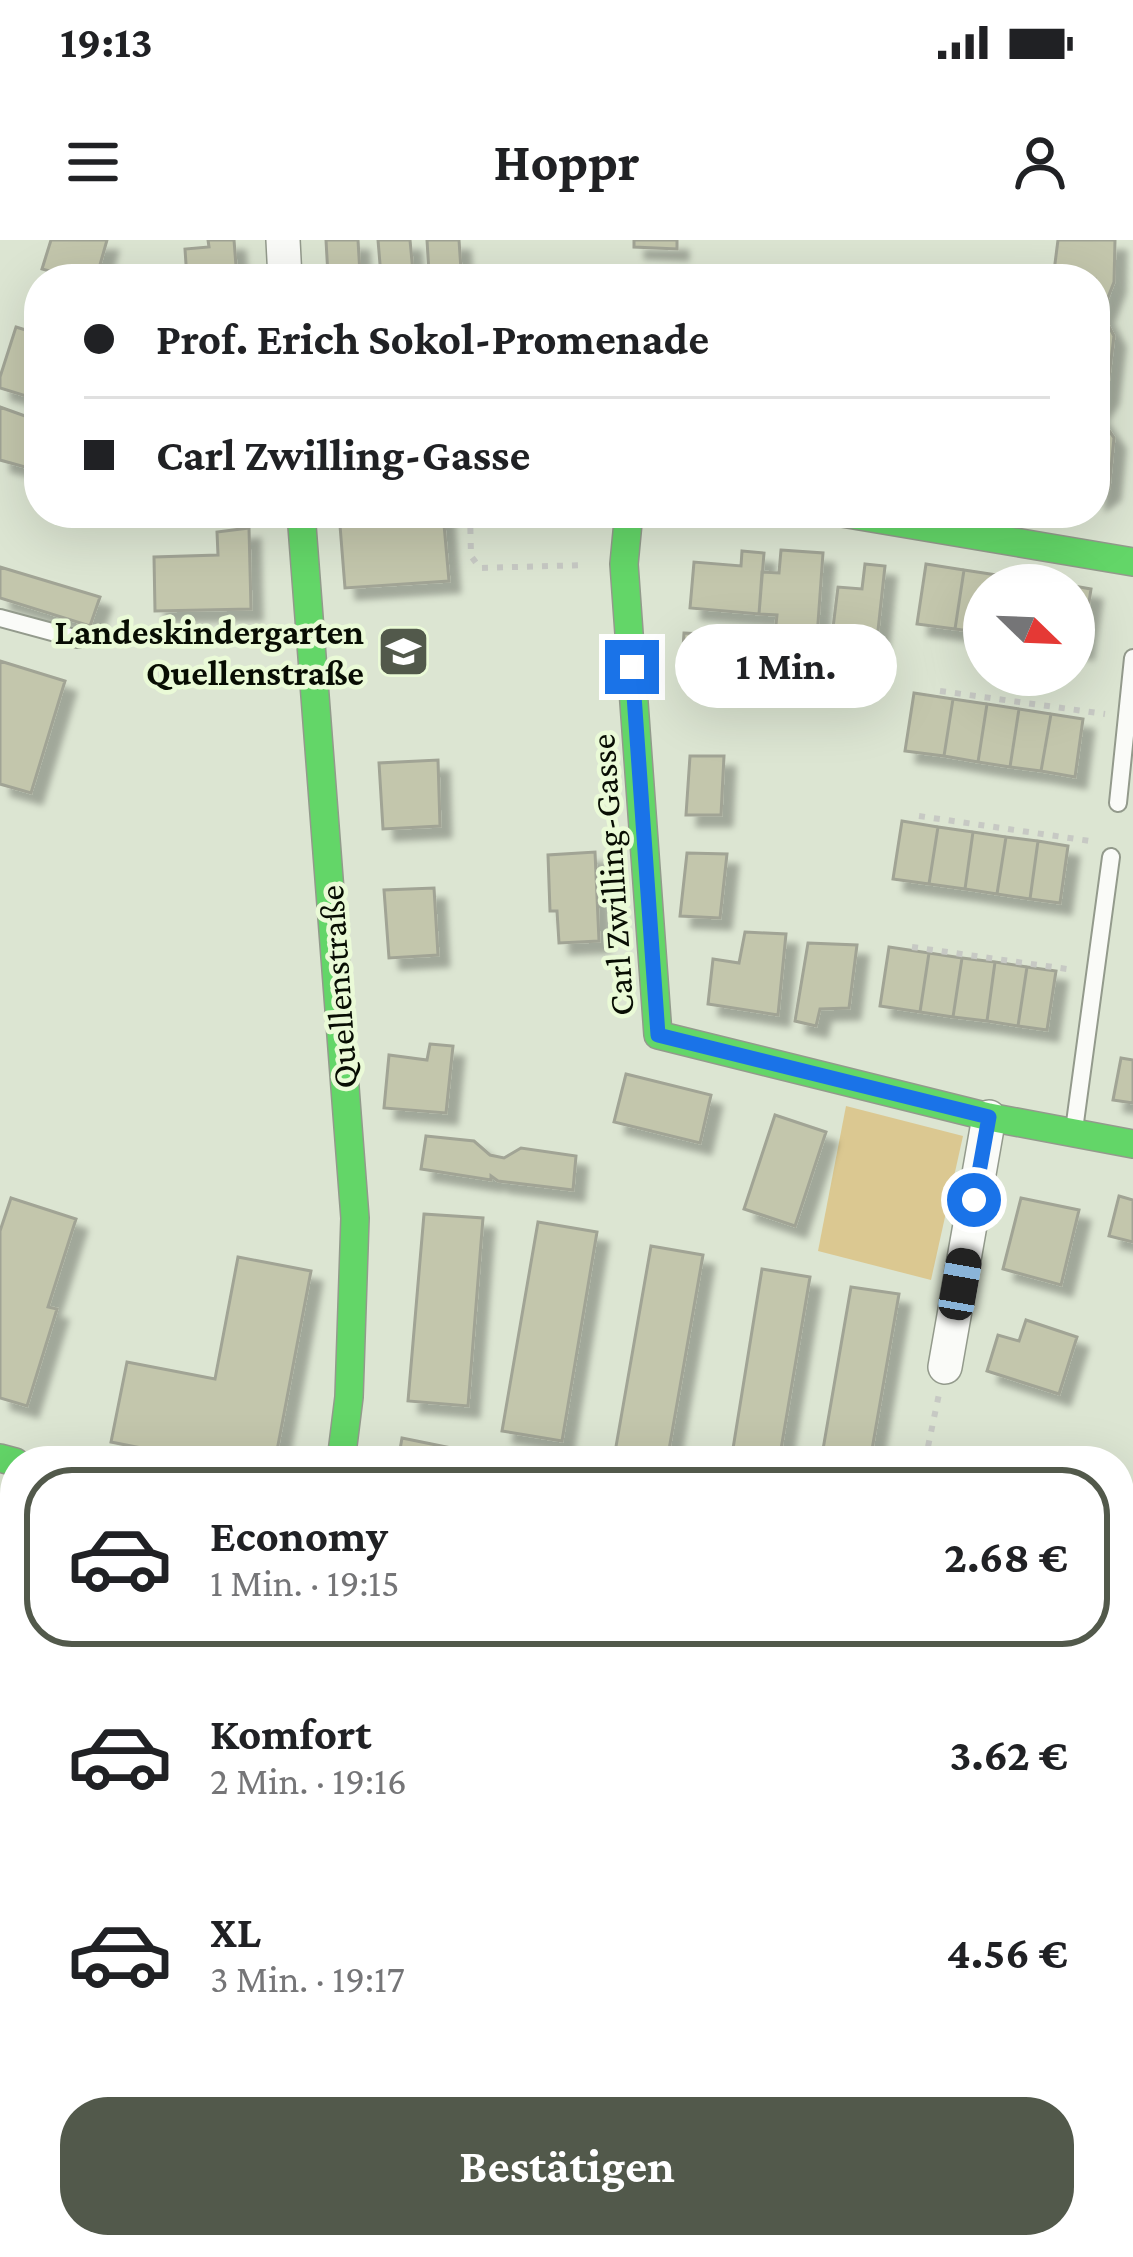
<!DOCTYPE html>
<html lang="de">
<meta charset="utf-8">
<style>
:root{--surface:#fff;--page:#f6f6f6;--text:#202124;--muted:#757577;--line:#e0e0e0;--accent:#52594b}
body{margin:0;font-family:"Crimson Pro",serif;background:var(--page);color:var(--text);height:100vh;display:flex;flex-direction:column;font-size:45px;white-space:nowrap}
*{box-sizing:border-box;margin:0}
p{font-size:39px;color:var(--muted)}
.icon{flex:none;width:66px;height:66px;fill:none;stroke:currentColor;stroke-width:2;stroke-linecap:round;stroke-linejoin:round}
.map{position:relative;flex:1;overflow:hidden}
.side{position:absolute;left:0px;top:1206px;width:1134px;height:813px;display:flex;flex-direction:column;background:var(--surface);border-radius:48px 48px 0 0;box-shadow:0 12px 48px #0002}
.side>*{flex:none}
.banner{position:absolute;left:24px;top:24px;width:1086px;height:264px;border-radius:48px;box-shadow:0 12px 48px #0002;display:grid;align-content:center;height:264px;padding:0 60px;background:var(--surface)}
.needle{width:78px;rotate:113deg}
.tools{position:absolute;left:963px;top:324px;display:grid;gap:24px}
.tools a{display:grid;place-items:center;width:132px;height:132px;border-radius:50%;background:var(--surface);box-shadow:0 12px 48px #0002;font-size:60px}
.end{position:absolute;width:54px;height:54px;margin:-27px;border:15px solid #1a73e8;background:#fff;box-shadow:0 0 0 6px #fff}
.from{border-radius:50%}
.bubble{position:absolute;height:84px;border-radius:42px;background:var(--surface);box-shadow:0 12px 48px #0002;font-size:39px;font-weight:700;line-height:84px;text-align:center}
.car{position:absolute;width:36px;height:72px;margin:-36px -18px;border-radius:15px;box-shadow:0 0 9px 3px #0007;background:linear-gradient(#222 24%,#8ab4d8 0 40%,#222 0 76%,#8ab4d8 0 86%,#222 0)}
.banner b{display:flex;align-items:center;gap:42px;height:114px;font-size:45px}
.banner b+b{border-top:3px solid var(--line)}
.banner i{width:30px;height:30px;background:var(--text)}
ul{padding:21px 0 0;list-style:none}
li{display:flex;align-items:center;gap:36px;height:180px;margin:0 24px 18px;padding:0 36px;border:6px solid transparent;border-radius:48px}
li div{flex:1}
li b{display:block;font-size:45px}
li em{font-style:normal;font-weight:700}
li.current{border-color:var(--accent)}
li>.icon{width:108px;height:108px;stroke-width:1.5}
.button{display:flex;gap:24px;margin-top:auto;padding:24px 60px}
.button a{flex:1;height:138px;border-radius:48px;background:var(--accent);color:#fff;font-size:48px;font-weight:700;line-height:138px;text-align:center}
.status{display:flex;justify-content:space-between;align-items:center;height:84px;padding:0 60px;background:var(--surface);direction:ltr}
.status svg{height:33px;fill:currentColor}
header{display:flex;justify-content:space-between;align-items:center;height:156px;padding:0 60px;background:var(--surface);font-size:54px;font-weight:700}
.map>svg:first-child{display:block}
.forest{fill:#dbc891}
.building{fill:#c3c6ac;stroke:#a1a495;stroke-width:3;filter:url(#shadow)}
.lines{fill:none;stroke-linecap:round;stroke-linejoin:round}
.lane-casing{stroke:#939a8c;stroke-width:20}
.street-casing{stroke:#939a8c;stroke-width:36}
.fast-casing{stroke:#939a8c;stroke-width:30}
.slow-casing{stroke:#939a8c;stroke-width:30}
.jam-casing{stroke:#939a8c;stroke-width:30}
.path{stroke:#c7c9c4;stroke-width:6;stroke-dasharray:6 9;stroke-linecap:butt}
.lane{stroke:#fafbf8;stroke-width:16}
.street{stroke:#fafbf8;stroke-width:33}
.fast{stroke:#63d668;stroke-width:27}
.slow{stroke:#ff974d;stroke-width:27}
.jam{stroke:#b3261e;stroke-width:27}
.route{stroke:#1a73e8;stroke-width:15}
.labels{text-anchor:middle;stroke-width:9;stroke-linejoin:round;paint-order:stroke}
.poi-label{font-size:36px;font-weight:bold;fill:#080d03;stroke:#eafad7;text-anchor:end}
.street-label{font-size:36px;fill:#080d03;stroke:#eafad7}
</style>
<div class="status"><b>19:13</b><svg viewBox="0 0 49 12"><path d="M0 12V9h3v3zM5 12V6h3v6zM10 12V3h3v9zM15 12V0h3v12zM26 1h20v11H26zM47 4h2v5h-2z"/></svg></div>
<header><svg class="icon" aria-label="menu" viewBox="0 0 24 24"><path d="M4 6h16M4 12h16M4 18h16"/></svg>Hoppr<svg class="icon" aria-label="person" viewBox="0 0 24 24"><circle cx="12" cy="8" r="4"/><path d="M4 21q1-7 8-7t8 7"/></svg></header>
<div class="map">
<svg width="1133" height="2017" viewBox="0 0 1133 2017">
<defs>
<filter id="shadow"><feDropShadow dx="11" dy="11" stdDeviation="3" flood-color="#0004"/></filter>
</defs>
<rect width="100%" height="100%" fill="#dce5d2"/>
<!-- forest -->
<path class="forest" d="M846,866L963,896L931,1040L818,1011Z"/>
<!-- building -->
<path class="building" d="M51,0H107L96,39H79L42,29Z
M208,0H234L237,39H187L185,9L209,7Z
M326,0H358L360,34L328,36Z
M378,0H410L413,32L381,36Z
M427,0H459L461,30L429,33Z
M634,0H677V9L634,7Z
M1058,0H1115L1114,42L1102,73L1114,96L1107,153L1096,171L1114,198L1109,249L1095,259V39H1053Z
M502,31L569,35L568,39H502Z
M16,87L39,94V160L0,148V137Z
M0,167L39,181L25,227L0,220Z
M339,273H443L449,341L345,348Z
M249,288L251,369L155,371L154,317L218,315L217,292Z
M781,310L823,313L817,397L775,394L777,375L759,374L762,332L779,333Z
M742,311L764,313L759,374L690,368L694,322L741,326Z
M865,324L885,326L875,418L830,412L838,347L862,349Z
M926,324L964,330L955,389L917,384Z
M0,327L100,357L90,386L0,358Z
M964,330L997,335L996,345H984V393L955,389Z
M997,335L1028,339L1027,345H996Z
M1074,346L1091,349L1082,408L1074,407Z
M684,393L742,396L739,441L681,437Z
M0,421L65,441L31,553L0,544Z
M914,453L953,459L944,516L905,511Z
M953,459L987,464L978,522L944,516Z
M987,464L1019,469L1010,527L978,522Z
M1019,469L1051,474L1041,531L1010,527Z
M1051,474L1083,479L1075,537L1041,531Z
M690,516H724L721,575H686Z
M438,520L440,586L383,589L379,523Z
M902,581L938,587L929,644L893,639Z
M938,587L973,592L965,649L929,644Z
M973,592L1006,597L997,654L965,649Z
M1006,597L1038,601L1030,659L997,654Z
M1038,601L1068,606L1060,663L1030,659Z
M595,612L599,701L559,703L557,671H550L548,615Z
M687,613L727,614L720,678L680,676Z
M434,648L438,715L389,718L384,650Z
M745,692L786,694L778,775L708,764L713,719L739,723Z
M808,703L857,705L849,768L820,769L816,786L795,781Z
M889,707L929,713L920,772L880,766Z
M929,713L962,718L953,777L920,772Z
M962,718L995,722L987,781L953,777Z
M995,722L1027,727L1018,786L987,781Z
M1027,727L1056,731L1047,790L1018,786Z
M430,804L453,806L446,873L384,868L389,815L427,820Z
M1121,818L1133,820V863L1113,860Z
M626,834L711,855L700,903L614,882Z
M775,875L826,892L795,986L744,969Z
M426,896L474,901L490,915L504,918L521,908L576,916L573,950L498,941L491,936V940L421,929Z
M1119,956L1133,960V1002L1109,996Z
M11,958L76,979L48,1067L57,1069L27,1166L0,1158V991Z
M1021,958L1079,970L1061,1045L1003,1029Z
M424,974L483,978L468,1166L408,1161Z
M538,982L597,992L562,1201L502,1191Z
M651,1006L703,1015L667,1221H629L614,1218Z
M238,1017L311,1031L275,1221H207L111,1202L127,1122L215,1139Z
M762,1029L810,1037L779,1221H731Z
M851,1047L899,1054L870,1221H821Z
M1026,1080L1077,1097L1059,1154L987,1131L998,1095L1019,1101Z
M402,1198L461,1210L459,1221H398Z
M0,1263L15,1267V1317L0,1313Z
M15,1394V1472L0,1468V1443Z
M1119,1421L1133,1424L1121,1487L1119,1486Z
M0,1508L15,1511V1548L0,1546Z
M1119,1818H1133V1866L1119,1865Z
M1119,1967L1133,1969V2017H1088L1090,2004H1119Z
M196,2004H236L233,2017H192Z
M294,2004H314L313,2017H293Z
M1036,2004H1090L1088,2017H1035Z"/>
<g class="lines">
<defs>
<path id="lane" d="M0,378L78,399
M1118,563L1133,418
M1074,890L1111,617"/>
<path id="street" d="M283,0L285,39
M945,1127L989,877
M259,2017L261,2004
M987,2017L988,2004"/>
<path id="fast" d="M301,273L355,978L349,1157L341,1221
M633,273L628,282L624,324L658,795L989,877L1133,904
M842,273L1133,322
M0,1218L15,1222
M1119,1921L1133,1922"/>
<path id="slow" d="M1119,1569L1133,1572"/>
<path id="jam" d="M1119,1725L1133,1710
M466,2017L493,2004"/>
</defs>
<!-- lane casing -->
<use href="#lane" class="lane-casing"/>
<!-- street casing -->
<use href="#street" class="street-casing"/>
<!-- fast casing -->
<use href="#fast" class="fast-casing"/>
<!-- slow casing -->
<use href="#slow" class="slow-casing"/>
<!-- jam casing -->
<use href="#jam" class="jam-casing"/>
<!-- path -->
<path class="path" d="M470,273L471,316L480,328L586,325
M940,451L1105,474
M919,576L1097,602
M912,707L1074,730
M925,1221L939,1154
M0,1499L15,1501
M1119,1783L1133,1780"/>
<!-- lane -->
<use href="#lane" class="lane"/>
<!-- street -->
<use href="#street" class="street"/>
<!-- fast -->
<use href="#fast" class="fast"/>
<!-- slow -->
<use href="#slow" class="slow"/>
<!-- jam -->
<use href="#jam" class="jam"/>
</g>
<g class="lines">
<!-- route -->
<path class="route" d="M632,427L658,795L989,877L974,960"/>
</g>
<!-- icons -->
<defs>
<symbol id="school-square" viewBox="-11 -11 22 22"><rect x="-9" y="-9" width="18" height="18" rx="4" fill="#52594b" stroke="#eafad7"/><path d="M0-5L7-2L0 1L-7-2ZM-4 1L0 2.5L4 1V4Q0 6-4 4Z" fill="#fff"/></symbol>
</defs>
<g fill-rule="evenodd">
<use href="#school-square" x="374" y="382" width="59" height="59"/>
</g>
<g class="labels">
<!-- poi labels -->
<g class="poi-label">
<text x="364" y="404">Landeskindergarten<tspan x="364" dy="41">Quellenstraße</tspan></text>
</g>
<!-- street labels -->
<g class="street-label">
<text transform="translate(611 635) rotate(-94)" y="13">Carl Zwilling-Gasse</text>
<text transform="translate(337 747) rotate(-94)" y="13">Quellenstraße</text>
</g>
</g>
</svg>
<div class="tools">
<a><svg class="needle" viewBox="-14 -14 28 28"><path d="M0-13l5 13h-10z" fill="#e53935"/><path d="M0 13l5-13h-10z" fill="#757577"/></svg></a>
</div>
<i class="end from" style="left:974px;top:960px"></i>
<i class="end" style="left:632px;top:427px"></i>
<div class="bubble" style="left:675px;top:384px;width:222px">1 Min.</div>
<i class="car" style="left:960px;top:1044px;rotate:10deg"></i>
<div class="banner">
<b><i class="from"></i>Prof. Erich Sokol-Promenade</b>
<b><i></i>Carl Zwilling-Gasse</b>
</div>
<section class="side">
<ul>
<li class="current"><svg class="icon" aria-label="car" viewBox="0 0 24 24"><path d="M5 17H2v-5l4-1 3-4h7l3 4 3 1v5h-3M9 17h6M6 11h13"/><circle cx="7" cy="17" r="2"/><circle cx="17" cy="17" r="2"/></svg><div><b>Economy</b><p>1 Min. · 19:15</p></div><em>2.68 €</em></li>
<li><svg class="icon" aria-label="car" viewBox="0 0 24 24"><path d="M5 17H2v-5l4-1 3-4h7l3 4 3 1v5h-3M9 17h6M6 11h13"/><circle cx="7" cy="17" r="2"/><circle cx="17" cy="17" r="2"/></svg><div><b>Komfort</b><p>2 Min. · 19:16</p></div><em>3.62 €</em></li>
<li><svg class="icon" aria-label="car" viewBox="0 0 24 24"><path d="M5 17H2v-5l4-1 3-4h7l3 4 3 1v5h-3M9 17h6M6 11h13"/><circle cx="7" cy="17" r="2"/><circle cx="17" cy="17" r="2"/></svg><div><b>XL</b><p>3 Min. · 19:17</p></div><em>4.56 €</em></li>
</ul>
<div class="button"><a>Bestätigen</a></div>
</section>
</div>
